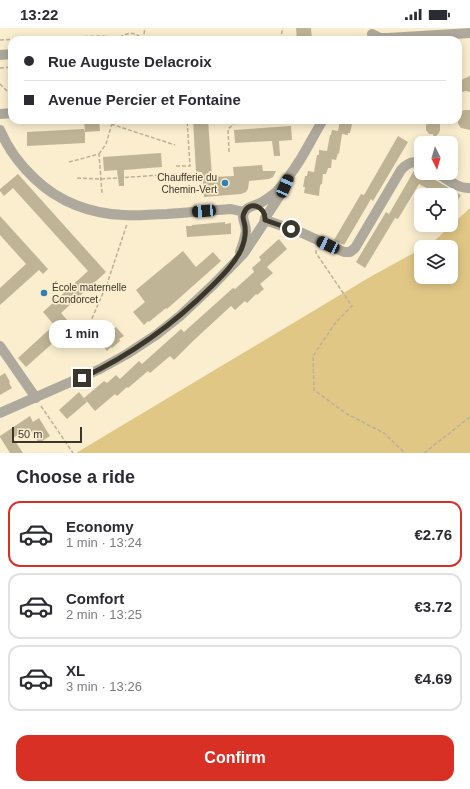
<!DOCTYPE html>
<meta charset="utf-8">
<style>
:root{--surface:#fff;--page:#f2f2f3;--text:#2b2b33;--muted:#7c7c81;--line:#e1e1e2;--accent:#d93025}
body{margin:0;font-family:Arial,sans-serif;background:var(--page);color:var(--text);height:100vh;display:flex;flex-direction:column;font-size:15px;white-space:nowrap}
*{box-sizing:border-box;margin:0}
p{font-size:13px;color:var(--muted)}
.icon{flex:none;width:22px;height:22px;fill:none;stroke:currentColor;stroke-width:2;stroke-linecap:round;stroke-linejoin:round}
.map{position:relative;height:425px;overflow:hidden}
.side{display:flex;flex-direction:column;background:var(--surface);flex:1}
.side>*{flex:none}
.hud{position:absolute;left:8px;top:8px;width:454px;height:88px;border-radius:12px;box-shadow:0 2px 10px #0003;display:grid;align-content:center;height:88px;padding:0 16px;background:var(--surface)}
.needle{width:26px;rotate:175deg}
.buttons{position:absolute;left:414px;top:108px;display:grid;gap:8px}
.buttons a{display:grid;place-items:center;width:44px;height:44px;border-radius:8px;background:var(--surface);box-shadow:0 2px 10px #0003;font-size:20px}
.scale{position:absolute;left:12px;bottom:10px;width:70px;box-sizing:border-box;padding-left:4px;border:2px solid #3b362a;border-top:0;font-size:11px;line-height:14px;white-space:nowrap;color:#3b362a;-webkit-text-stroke:3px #faeecf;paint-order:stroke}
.end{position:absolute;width:18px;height:18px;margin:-9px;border:5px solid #3b362a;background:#fff;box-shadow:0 0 0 2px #fff}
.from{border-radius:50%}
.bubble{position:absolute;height:28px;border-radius:12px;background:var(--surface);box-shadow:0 2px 10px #0003;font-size:13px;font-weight:800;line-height:28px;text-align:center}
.car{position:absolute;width:12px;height:24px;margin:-12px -6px;border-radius:5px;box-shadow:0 0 3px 1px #0007;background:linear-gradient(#222 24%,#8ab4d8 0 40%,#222 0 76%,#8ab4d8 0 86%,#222 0)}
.hud b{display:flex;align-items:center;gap:14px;height:38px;font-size:15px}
.hud b+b{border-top:1px solid var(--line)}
.hud i{width:10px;height:10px;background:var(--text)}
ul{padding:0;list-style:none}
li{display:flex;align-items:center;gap:12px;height:66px;margin:0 8px 6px;padding:0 8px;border:2px solid var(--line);border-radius:12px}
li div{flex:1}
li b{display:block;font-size:15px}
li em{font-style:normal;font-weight:800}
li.current{border-color:var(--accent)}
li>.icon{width:36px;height:36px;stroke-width:1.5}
h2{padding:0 16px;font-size:18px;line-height:48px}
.button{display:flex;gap:8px;margin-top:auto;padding:8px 16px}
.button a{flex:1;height:46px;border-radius:12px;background:var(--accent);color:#fff;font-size:16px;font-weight:800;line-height:46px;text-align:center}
.status{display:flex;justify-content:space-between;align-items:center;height:28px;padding:0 20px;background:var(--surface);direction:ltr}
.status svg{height:11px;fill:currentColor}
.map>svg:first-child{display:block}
.green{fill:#e1c786}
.building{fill:#c0b496}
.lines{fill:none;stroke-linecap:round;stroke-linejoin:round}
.path{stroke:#bab198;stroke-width:1.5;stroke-dasharray:4 2;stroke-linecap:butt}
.minor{stroke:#aea99c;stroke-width:10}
.route{stroke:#3b362a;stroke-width:5}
.poi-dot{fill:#2d80b1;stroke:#faeecf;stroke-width:1.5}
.labels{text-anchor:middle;stroke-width:3.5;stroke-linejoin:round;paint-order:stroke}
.poi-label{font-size:10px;fill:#3b362a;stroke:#faeecf;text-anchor:end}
</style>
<div class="status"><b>13:22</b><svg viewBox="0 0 49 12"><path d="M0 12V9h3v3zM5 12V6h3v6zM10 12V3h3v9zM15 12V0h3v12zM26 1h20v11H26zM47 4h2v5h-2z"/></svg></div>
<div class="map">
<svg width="470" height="425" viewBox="0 0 470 425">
<rect width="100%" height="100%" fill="#faeecf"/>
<!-- green -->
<path class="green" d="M470,180V425H76L370,249L421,221V249H451V219H424L433,214Z"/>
<!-- building -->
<path class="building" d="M296,0H311L312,12H297Z
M470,48V64L466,63L458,65V57L463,51Z
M465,82H470V102L461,100L458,96V84Z
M84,92H99L100,103L85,104V115L27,118V104L84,101L85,104Z
M193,92H208L212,149L234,148L233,139L262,137L263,143H276L273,149L269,151L249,153L248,161L246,164L241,166L204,169L202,144H196Z
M340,92H353L350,105H348V107L342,106L339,126L338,125L336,132L332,131L331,140H328L326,146H323L322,156H321L320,158L319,168L304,165L305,159H303L305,148H307L308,143L314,144L317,127H319V122L327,123L330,107H331L332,102L338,103Z
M430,92H440V102L439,105L434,110L433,106H429L426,102V97Z
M291,98L292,112L279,113L280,128H274L272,113L235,115L234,102Z
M398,108L408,114L373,173L371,171L344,217L334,212L361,166L364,167Z
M161,125L162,139L124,142V158H119L117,142L104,143L103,129Z
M415,141L421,144V145H423L461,167L451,183V167H439L419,156L398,191L395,190L365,240L356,234L386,184L389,186Z
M18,146L106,244L61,285L82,309L72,317L63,306L26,339L18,330L54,297L43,284L88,243L13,160L4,168L0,163V161Z
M0,188L48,241L43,246L39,242L0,277V260L26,236L0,207Z
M225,194V196L231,195V206L187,209L186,198H192V197Z
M279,211L287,221L267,239L273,245L260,256L264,261L257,267L256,266L247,275L245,273L235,282L231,278L193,313L174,332L170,328L150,345L148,343L128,360L127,359L117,368L115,366L95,383L84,370L104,353L107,355L116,347L120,351L139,333L142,336L181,301L184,304L233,260L235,261L254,244L252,240L261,232L259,229Z
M183,223L196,239L213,224L221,233L167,281L166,280L149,294L148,293L144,297L133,284L145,274L136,262Z
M116,299L124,308L119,311L120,313L112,320L111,319L107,323L99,314Z
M5,345L10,354L9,355L12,360L0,367V348Z
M79,364L87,374L67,391L59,382Z
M30,388L33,394L39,390L50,408L39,415L29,400L13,410L23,425H10L0,409V408Z"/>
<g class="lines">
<!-- path -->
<path class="path" d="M0,12L101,8L113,9L119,10C127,4 136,3 143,12
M73,12L76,9
M143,12L145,0
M280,12L283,0
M0,40L12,39
M0,56L12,68
M111,96L175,117
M229,124L228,101L236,94V92
M99,126L106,116L113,92
M69,134L99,126L102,165
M176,138H190L187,92
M77,150L101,151L177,146
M316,222V225L352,278L336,294L313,328L314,362L347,386L384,405L405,425
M91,312L86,304L107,256L127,196
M41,378L73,425
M424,425L470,389"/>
<!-- minor -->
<path class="minor" d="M372,6L380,10H388L470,5
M0,27L12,26
M0,86L12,85
M0,102C8,121 20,137 35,151C59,174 91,186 124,187C138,188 152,186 167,186C188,184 209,183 231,181L244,184
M437,145C447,151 458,161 470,160
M265,192L300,204L344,224H350L355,220L401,142C407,135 413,132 421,135
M240,224C243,217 245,210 246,203C246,195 240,189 245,183C248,178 254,178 258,176C265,173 271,168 276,164C286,154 293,143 300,132C308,119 315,105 323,92
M0,318L36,370
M0,385L100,341L127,326L156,307L180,288L214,256L244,225L264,195L265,190L283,163L290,148"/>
</g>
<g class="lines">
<!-- route -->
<path class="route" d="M82,350C131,327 174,296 212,258C223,247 234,236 241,222C244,215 246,207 245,199C245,194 241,190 244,185C249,172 266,178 265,192L291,201"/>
</g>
<!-- markers -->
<g class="poi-dot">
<circle cx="225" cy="155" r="4"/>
<circle cx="44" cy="265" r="4"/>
</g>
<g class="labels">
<!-- poi labels -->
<g class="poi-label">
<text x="217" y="153">Chaufferie du<tspan x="217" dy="12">Chemin-Vert</tspan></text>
<text x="52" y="263" text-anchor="start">École maternelle<tspan x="52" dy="12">Condorcet</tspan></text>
</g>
</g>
</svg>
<div class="buttons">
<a><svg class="needle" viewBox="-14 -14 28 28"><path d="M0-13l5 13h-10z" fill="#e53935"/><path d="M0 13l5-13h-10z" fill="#7c7c81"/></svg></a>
<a><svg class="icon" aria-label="locate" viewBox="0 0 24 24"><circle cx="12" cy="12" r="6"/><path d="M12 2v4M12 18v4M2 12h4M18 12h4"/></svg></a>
<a><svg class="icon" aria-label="layers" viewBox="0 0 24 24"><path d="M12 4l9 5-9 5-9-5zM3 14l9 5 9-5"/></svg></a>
</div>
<div class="scale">50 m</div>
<i class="end from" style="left:291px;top:201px"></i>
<i class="end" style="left:82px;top:350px"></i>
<div class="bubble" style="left:49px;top:292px;width:66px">1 min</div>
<i class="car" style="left:285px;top:158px;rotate:23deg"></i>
<i class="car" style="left:204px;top:183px;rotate:266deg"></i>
<i class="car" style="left:328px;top:217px;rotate:295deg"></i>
<div class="hud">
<b><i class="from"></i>Rue Auguste Delacroix</b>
<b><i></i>Avenue Percier et Fontaine</b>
</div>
</div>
<section class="side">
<h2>Choose a ride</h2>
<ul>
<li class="current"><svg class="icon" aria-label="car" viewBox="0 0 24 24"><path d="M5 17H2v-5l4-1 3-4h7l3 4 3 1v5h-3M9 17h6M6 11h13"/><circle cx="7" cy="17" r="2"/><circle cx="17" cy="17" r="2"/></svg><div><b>Economy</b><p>1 min · 13:24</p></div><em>€2.76</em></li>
<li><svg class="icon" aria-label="car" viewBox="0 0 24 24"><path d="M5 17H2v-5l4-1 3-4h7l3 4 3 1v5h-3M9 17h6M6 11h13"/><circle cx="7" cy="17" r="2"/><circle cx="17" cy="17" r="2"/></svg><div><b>Comfort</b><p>2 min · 13:25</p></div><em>€3.72</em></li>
<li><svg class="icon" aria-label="car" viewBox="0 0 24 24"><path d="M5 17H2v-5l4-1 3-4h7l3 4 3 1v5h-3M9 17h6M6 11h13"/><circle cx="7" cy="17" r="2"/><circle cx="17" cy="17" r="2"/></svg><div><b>XL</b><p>3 min · 13:26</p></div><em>€4.69</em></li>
</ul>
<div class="button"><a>Confirm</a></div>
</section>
